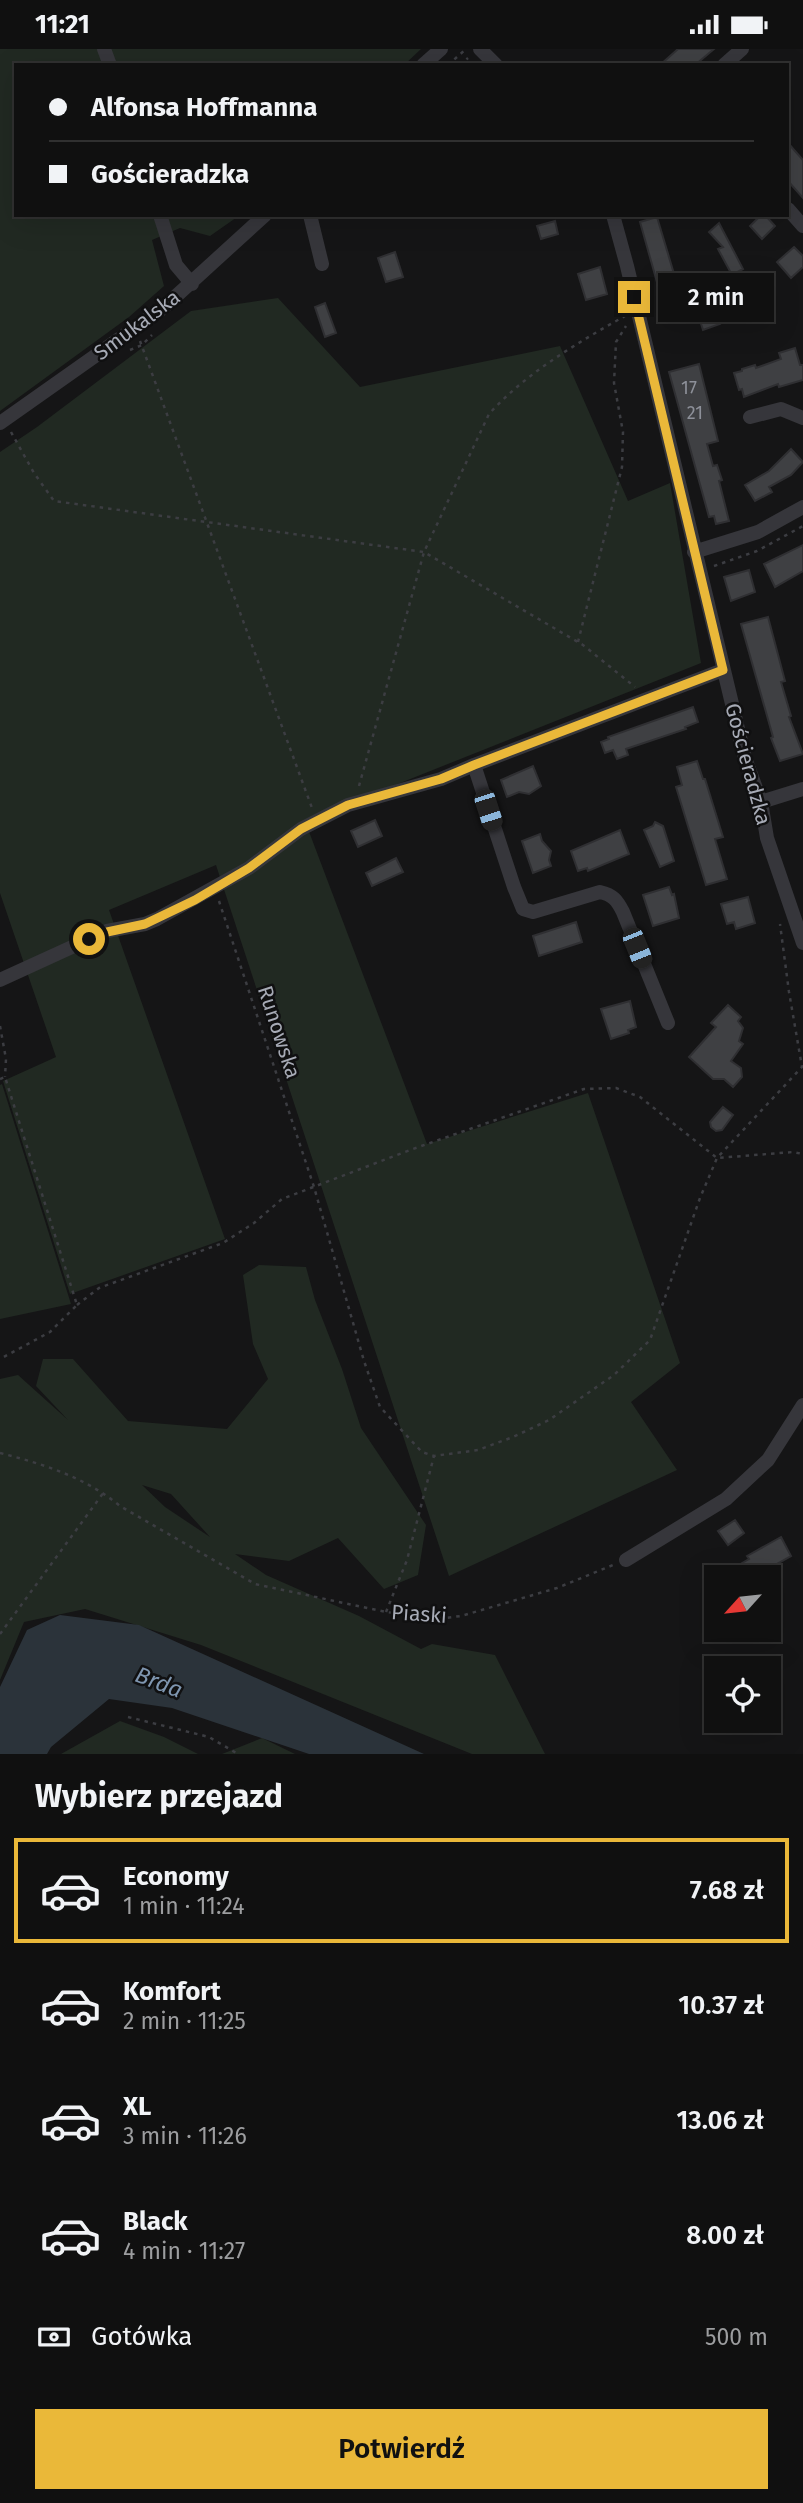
<!DOCTYPE html>
<html lang="pl">
<meta charset="utf-8">
<style>
:root{--surface:#101010;--page:#1e1e1e;--text:#f1f3f6;--muted:#9c9d9f;--line:#303030;--accent:#eab839}
body{margin:0;font-family:"Fira Sans",sans-serif;background:var(--page);color:var(--text);height:100vh;display:flex;flex-direction:column;font-size:26px;white-space:nowrap}
*{box-sizing:border-box;margin:0}
p{font-size:23px;color:var(--muted)}
.icon{flex:none;width:38px;height:38px;fill:none;stroke:currentColor;stroke-width:2;stroke-linecap:round;stroke-linejoin:round}
.map{position:relative;height:1705px;overflow:hidden}
.panel{display:flex;flex-direction:column;background:var(--surface);flex:1}
.panel>*{flex:none}
.guide{position:absolute;left:14px;top:14px;width:775px;height:154px;border-radius:0px;box-shadow:0 7px 28px #0002,0 0 0 2px var(--line);display:grid;align-content:center;height:154px;padding:0 35px;background:var(--surface)}
.needle{width:46px;rotate:243deg}
.buttons{position:absolute;left:704px;top:1516px;display:grid;gap:14px}
.buttons a{display:grid;place-items:center;width:77px;height:77px;border-radius:0px;background:var(--surface);box-shadow:0 7px 28px #0002,0 0 0 2px var(--line);font-size:35px}
.end{position:absolute;width:32px;height:32px;margin:-16px;border:9px solid #eab839;background:#111;box-shadow:0 0 0 4px #111}
.from{border-radius:50%}
.bubble{position:absolute;height:49px;border-radius:0px;background:var(--surface);box-shadow:0 7px 28px #0002,0 0 0 2px var(--line);font-size:23px;font-weight:600;line-height:49px;text-align:center}
.car{position:absolute;width:21px;height:42px;margin:-21px -10px;border-radius:9px;box-shadow:0 0 5px 2px #0007;background:linear-gradient(#222 24%,#8ab4d8 0 40%,#222 0 76%,#8ab4d8 0 86%,#222 0)}
.guide b{display:flex;align-items:center;gap:24px;height:66px;font-size:26px}
.guide b+b{border-top:2px solid var(--line)}
.guide i{width:18px;height:18px;background:var(--text)}
ul{padding:0;list-style:none}
li{display:flex;align-items:center;gap:21px;height:105px;margin:0 14px 10px;padding:0 21px;border:4px solid transparent;border-radius:0px}
li div{flex:1}
li b{display:block;font-size:26px}
li em{font-style:normal;font-weight:600}
li.selected{border-color:var(--accent)}
li>.icon{width:63px;height:63px;stroke-width:1.5}
h2{padding:0 35px;font-size:32px;line-height:84px}
.pay{display:flex;align-items:center;gap:18px;height:77px;padding:0 35px;font-size:26px}
.pay p{margin-inline-start:auto}
.primary-button{display:flex;gap:14px;margin-top:auto;padding:14px 35px}
.primary-button a{flex:1;height:80px;border-radius:0px;background:var(--accent);color:#111;font-size:28px;font-weight:600;line-height:80px;text-align:center}
.status{display:flex;justify-content:space-between;align-items:center;height:49px;padding:0 35px;background:var(--surface);direction:ltr}
.status svg{height:19px;fill:currentColor}
.map>svg:first-child{display:block}
.green{fill:#212922;fill-rule:evenodd}
.water{fill:#2b333a}
.building{fill:#3f4043;stroke:#2f2f32;stroke-width:2}
.lines{fill:none;stroke-linecap:round;stroke-linejoin:round}
.path{stroke:#3c3d42;stroke-width:2.5;stroke-dasharray:3.5 5;stroke-linecap:butt}
.minor{stroke:#36363b;stroke-width:14}
.route{stroke:#eab839;stroke-width:9}
.labels{text-anchor:middle;stroke-width:5;stroke-linejoin:round;paint-order:stroke}
.number-label{font-size:18px;fill:#8d9099}
.street-label{font-size:21px;fill:#a7abb6;stroke:#101011}
.water-label{font-size:23px;font-style:italic;fill:#7f96b0;stroke:#101011}
</style>
<div class="status"><b>11:21</b><svg viewBox="0 0 49 12"><path d="M0 12V9h3v3zM5 12V6h3v6zM10 12V3h3v9zM15 12V0h3v12zM26 1h20v11H26zM47 4h2v5h-2z"/></svg></div>
<div class="map">
<svg width="803" height="1705" viewBox="0 0 803 1705">
<rect width="100%" height="100%" fill="#151516"/>
<!-- green -->
<path class="green" d="M0,0H421L404,16H16V166H240L210,187L180,179L152,191L164,237L129,268L0,362Z
M278,249L360,338L560,297L628,452L670,434L701,614L305,772L427,1095L588,1044L680,1314L631,1353L677,1421L449,1527L216,816L109,861L225,1190L70,1245L3,1032L56,1008L0,844V403L37,378L191,262Z
M2,1035L71,1255L0,1270V1036Z
M259,1216L306,1218L315,1251L342,1320L361,1379L426,1476L418,1526L384,1540L338,1489L289,1512L235,1505L266,1526L359,1567L421,1600L432,1595L495,1606L545,1705H472L201,1596L85,1560L24,1573L0,1631V1330L18,1326L68,1371L36,1337L43,1310H73L128,1372L227,1380L268,1330L253,1295L243,1226ZM142,1436L171,1445L210,1488L165,1458Z
M120,1672L164,1688L198,1705H61Z
M262,1689L295,1705H222Z"/>
<!-- water -->
<path class="water" d="M60,1566L139,1576L424,1705H309L172,1659L109,1650L51,1698L47,1705H0V1638L27,1581Z"/>
<!-- building -->
<path class="building" d="M678,0H714L695,16H660Z
M788,94L803,111V149L788,132Z
M761,166H765L775,177L762,190L750,177Z
M657,168L680,245L705,232L713,248L711,249L720,275L703,281L695,256L666,265L640,173Z
M555,172L558,185L541,190L537,177Z
M719,174L743,220L732,226L718,200L723,198L709,183Z
M794,198L803,207V218L791,229L777,213Z
M395,203L403,228L386,233L378,209Z
M600,218L607,245L586,251L578,225Z
M325,254L336,284L325,288L315,258Z
M795,299L800,316H803V331L779,338L778,335L744,348L742,340L739,341L734,324L742,322V320L755,316L756,319L781,310L779,304Z
M699,315L718,392L707,395L713,417L717,416L722,431L719,432L729,472L716,475L714,467L709,468L669,323Z
M791,400L803,413L791,426L769,438L772,443L755,452L745,436L769,422Z
M803,496V522L775,538L764,515Z
M749,521L755,543L731,552L724,528Z
M768,568L785,632L781,633L791,667L789,668L803,705L780,712L771,689L773,688L741,575Z
M693,658L698,673L685,678L686,680L626,700L628,706L617,710L613,701L605,704L601,693L609,690L608,688Z
M697,712L703,730H705L723,788L715,790L727,830L706,836L676,738L682,736L677,718Z
M533,717L541,737L529,745L519,743L507,748L501,731Z
M375,771L382,787L358,798L351,782Z
M655,773L663,777L674,812L660,818L644,781L653,777Z
M620,781L629,805L588,822L587,819L578,822L571,802Z
M540,785L542,792L551,802L549,811L551,817L533,824L522,792Z
M396,809L403,823L372,837L366,824Z
M669,838L672,846L674,845L679,869L653,877L643,846Z
M748,848L755,874L736,880L734,873L727,875L721,855Z
M576,873L582,893L539,907L533,887Z
M630,952L636,978L628,981L629,984L611,990L601,960Z
M728,956L741,968L738,972L743,979L739,992L743,995L731,1012L741,1019L742,1028L733,1038L724,1030H713L689,1008L716,978L711,974Z
M723,1058L733,1066L722,1081L716,1082L711,1078L710,1073Z
M735,1471L744,1484L728,1496L718,1482Z
M781,1488L791,1507L768,1520L770,1524L764,1528H718L749,1510L747,1507Z"/>
<g class="lines">
<!-- path -->
<path class="path" d="M448,16L466,0
M460,16L468,9
M140,292L312,759
M130,301L142,296L152,286
M11,383L34,424L54,452L424,503L583,596L635,638
M714,517L757,502L803,477
M578,593L622,418L623,383L614,334L616,293L626,277
M359,737L424,503L489,365C526,324 577,294 625,267
M219,852L314,1138L364,1312L380,1358L422,1403L434,1407L478,1401L513,1388L549,1371L614,1326L650,1291L700,1149L717,1109L802,1018L789,943L780,875
M0,977L6,1010L5,1028
M0,1030L5,1028L77,1256L50,1283L0,1310
M77,1256L99,1239L223,1194L254,1174L282,1150L410,1101L584,1040L616,1039L640,1048L717,1109L793,1103L803,1105
M0,1404C43,1415 85,1428 120,1457L255,1535L386,1563L437,1570L461,1567L557,1539L613,1516
M386,1563L407,1511L434,1407
M0,1585L104,1443
M128,1668L209,1688L238,1705"/>
<!-- minor -->
<path class="minor" d="M104,0L110,16
M480,0L496,16
M423,16L441,0
M724,16L742,0
M788,160L803,177
M160,166L176,216L192,235
M310,166L322,215
M613,166L627,217L745,709L761,753L767,789L803,894
M750,368L781,360L803,369
M0,374L163,259L265,166
M694,503L758,483L803,458
M474,716L514,838L523,860L533,863L600,843C613,846 617,851 623,863L668,974
M761,753L803,740
M0,931L107,882L145,875L157,870L249,819L301,780L348,756L441,730L474,716L723,621
M626,1511L726,1450L768,1411L803,1356"/>
</g>
<g class="lines">
<!-- route -->
<path class="route" d="M89,890L107,883L145,875L195,851L249,819L301,780L348,756L441,730L474,716L723,621L634,248"/>
</g>
<g class="labels">
<!-- number labels -->
<g class="number-label">
<text x="689" y="345">17</text>
<text x="695" y="370">21</text>
</g>
<!-- street labels -->
<g class="street-label">
<text transform="translate(137 276) rotate(-37)" y="7">Smukalska</text>
<text transform="translate(748 715) rotate(75)" y="7">Gościeradzka</text>
<text transform="translate(279 983) rotate(72)" y="7">Runowska</text>
<text transform="translate(419 1565) rotate(4)" y="7">Piaski</text>
</g>
<!-- water labels -->
<g class="water-label">
<text transform="translate(159 1633) rotate(21)" y="8">Brda</text>
</g>
</g>
</svg>
<div class="buttons">
<a><svg class="needle" viewBox="-14 -14 28 28"><path d="M0-13l5 13h-10z" fill="#e53935"/><path d="M0 13l5-13h-10z" fill="#9c9d9f"/></svg></a>
<a><svg class="icon" aria-label="locate" viewBox="0 0 24 24"><circle cx="12" cy="12" r="6"/><path d="M12 2v4M12 18v4M2 12h4M18 12h4"/></svg></a>
</div>
<i class="end from" style="left:89px;top:890px"></i>
<i class="end" style="left:634px;top:248px"></i>
<div class="bubble" style="left:658px;top:224px;width:116px">2 min</div>
<i class="car" style="left:488px;top:761px;rotate:162deg"></i>
<i class="car" style="left:637px;top:899px;rotate:158deg"></i>
<div class="guide">
<b><i class="from"></i>Alfonsa Hoffmanna</b>
<b><i></i>Gościeradzka</b>
</div>
</div>
<section class="panel">
<h2>Wybierz przejazd</h2>
<ul>
<li class="selected"><svg class="icon" aria-label="car" viewBox="0 0 24 24"><path d="M5 17H2v-5l4-1 3-4h7l3 4 3 1v5h-3M9 17h6M6 11h13"/><circle cx="7" cy="17" r="2"/><circle cx="17" cy="17" r="2"/></svg><div><b>Economy</b><p>1 min · 11:24</p></div><em>7.68 zł</em></li>
<li><svg class="icon" aria-label="car" viewBox="0 0 24 24"><path d="M5 17H2v-5l4-1 3-4h7l3 4 3 1v5h-3M9 17h6M6 11h13"/><circle cx="7" cy="17" r="2"/><circle cx="17" cy="17" r="2"/></svg><div><b>Komfort</b><p>2 min · 11:25</p></div><em>10.37 zł</em></li>
<li><svg class="icon" aria-label="car" viewBox="0 0 24 24"><path d="M5 17H2v-5l4-1 3-4h7l3 4 3 1v5h-3M9 17h6M6 11h13"/><circle cx="7" cy="17" r="2"/><circle cx="17" cy="17" r="2"/></svg><div><b>XL</b><p>3 min · 11:26</p></div><em>13.06 zł</em></li>
<li><svg class="icon" aria-label="car" viewBox="0 0 24 24"><path d="M5 17H2v-5l4-1 3-4h7l3 4 3 1v5h-3M9 17h6M6 11h13"/><circle cx="7" cy="17" r="2"/><circle cx="17" cy="17" r="2"/></svg><div><b>Black</b><p>4 min · 11:27</p></div><em>8.00 zł</em></li>
</ul>
<div class="pay"><svg class="icon" aria-label="cash" viewBox="0 0 24 24"><path d="M3 7h18v10H3z"/><circle cx="12" cy="12" r="2"/></svg>Gotówka<p>500 m</p></div>
<div class="primary-button"><a>Potwierdź</a></div>
</section>
